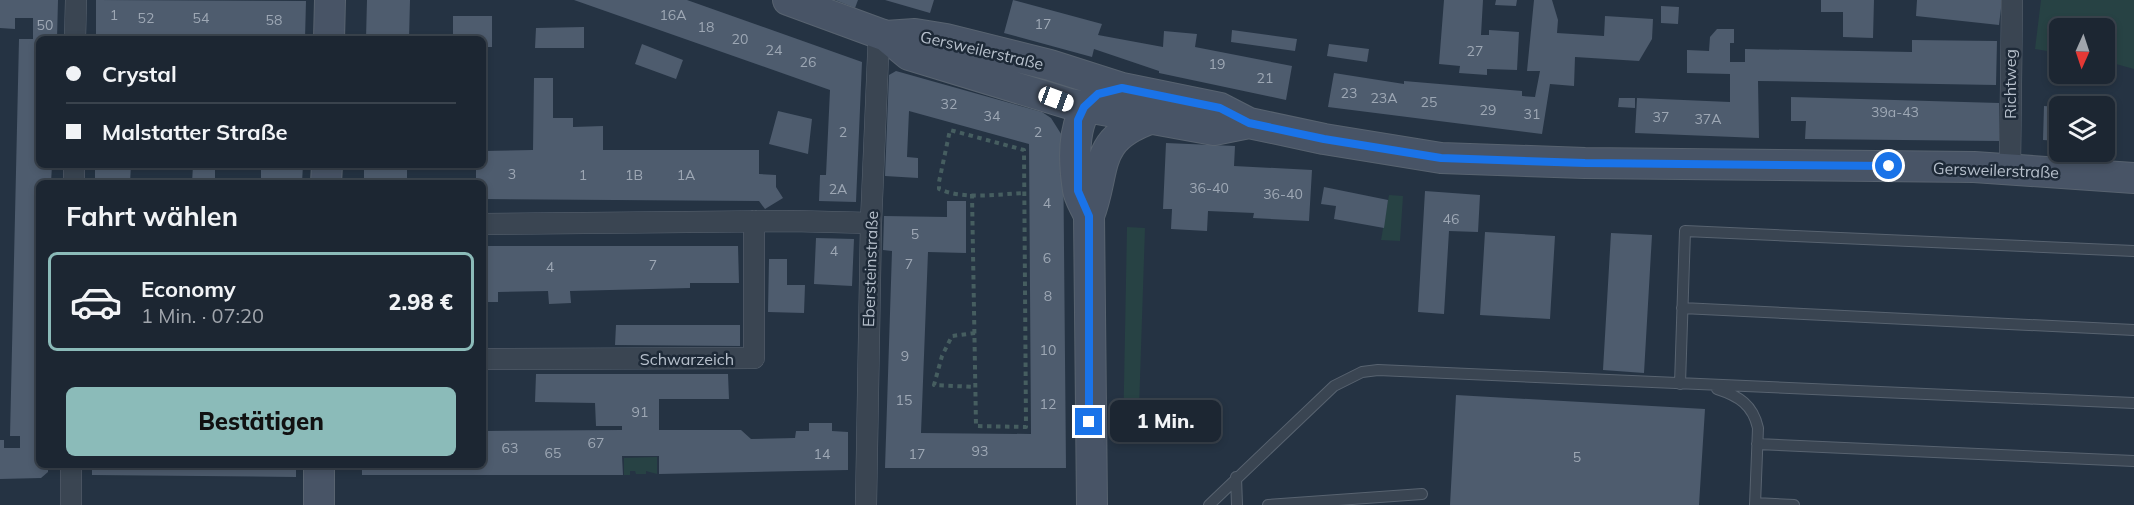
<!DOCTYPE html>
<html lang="de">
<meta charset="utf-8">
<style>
:root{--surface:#1c2632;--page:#29323e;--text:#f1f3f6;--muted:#a0a5ac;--line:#3a434d;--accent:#8bbbb9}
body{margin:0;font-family:Mulish,sans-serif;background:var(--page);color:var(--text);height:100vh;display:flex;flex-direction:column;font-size:22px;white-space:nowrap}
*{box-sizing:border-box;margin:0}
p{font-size:20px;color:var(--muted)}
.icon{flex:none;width:33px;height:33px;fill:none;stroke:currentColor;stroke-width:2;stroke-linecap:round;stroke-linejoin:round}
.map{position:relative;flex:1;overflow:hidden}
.details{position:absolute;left:36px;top:180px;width:450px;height:288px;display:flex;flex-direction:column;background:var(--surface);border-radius:9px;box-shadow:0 3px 9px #0003,0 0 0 2px var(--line)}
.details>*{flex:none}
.hud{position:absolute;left:36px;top:36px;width:450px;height:132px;border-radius:9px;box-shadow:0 3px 9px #0003,0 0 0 2px var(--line);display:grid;align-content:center;height:132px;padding:0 30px;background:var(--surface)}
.needle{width:39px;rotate:183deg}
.controls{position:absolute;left:2049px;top:18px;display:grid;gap:12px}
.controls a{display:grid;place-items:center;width:66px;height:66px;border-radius:9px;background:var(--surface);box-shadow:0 3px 9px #0003,0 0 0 2px var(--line);font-size:30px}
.end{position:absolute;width:27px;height:27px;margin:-14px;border:8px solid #1a73e8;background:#fff;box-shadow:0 0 0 3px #fff}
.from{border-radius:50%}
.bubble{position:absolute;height:42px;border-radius:9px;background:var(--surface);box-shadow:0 3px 9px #0003,0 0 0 2px var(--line);font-size:20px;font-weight:800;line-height:42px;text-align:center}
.car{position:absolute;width:18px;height:36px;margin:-18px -9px;border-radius:8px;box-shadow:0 0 4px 2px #0007;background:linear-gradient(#fff 24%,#345 0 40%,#fff 0 76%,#345 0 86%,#fff 0)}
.hud b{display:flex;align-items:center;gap:21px;height:57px;font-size:22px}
.hud b+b{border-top:2px solid var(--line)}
.hud i{width:15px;height:15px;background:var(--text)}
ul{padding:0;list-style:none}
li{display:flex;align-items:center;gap:18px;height:99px;margin:0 12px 9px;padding:0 18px;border:3px solid transparent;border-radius:9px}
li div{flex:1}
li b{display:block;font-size:22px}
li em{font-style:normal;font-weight:800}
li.active{border-color:var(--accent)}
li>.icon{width:54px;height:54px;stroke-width:1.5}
h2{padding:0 30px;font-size:27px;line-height:72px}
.primary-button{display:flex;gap:12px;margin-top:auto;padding:12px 30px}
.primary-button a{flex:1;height:69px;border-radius:9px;background:var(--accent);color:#111;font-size:24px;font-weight:800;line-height:69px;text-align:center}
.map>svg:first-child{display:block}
.green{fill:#274244}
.building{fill:#4e5c6e}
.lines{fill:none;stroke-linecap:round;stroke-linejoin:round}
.lane-casing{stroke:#586370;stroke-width:12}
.street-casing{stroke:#586370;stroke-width:22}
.secondary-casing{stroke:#586370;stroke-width:32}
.path{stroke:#465e60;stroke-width:4;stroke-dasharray:4.5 4.5;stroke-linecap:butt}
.lane{stroke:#3a4552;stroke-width:10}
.street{stroke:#3a4552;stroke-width:21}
.secondary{stroke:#485466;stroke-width:30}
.route{stroke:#1a73e8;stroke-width:8}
.labels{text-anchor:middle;stroke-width:5;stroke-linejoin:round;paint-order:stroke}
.number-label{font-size:14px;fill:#9da7b4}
.street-label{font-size:16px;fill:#b7c0cc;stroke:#1e2a38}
</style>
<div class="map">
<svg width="2134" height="505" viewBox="0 0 2134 505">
<rect width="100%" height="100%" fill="#253343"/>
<!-- green -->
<path class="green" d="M2041,0H2134V69L2105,61L2104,28H2060L2059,53L2035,49Z
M1389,195L1403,196L1400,241L1381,240Z
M1127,227L1145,228L1139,409L1145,425V439H1123Z
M657,457V474L646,471V474H636L635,471H630V475H624V458Z"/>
<!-- building -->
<path class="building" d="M0,0H58L57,39H39V165H52L51,183H39V465H48V472L41,478L0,479V440H4V448H20V436H10L19,39H33V18H15V29L0,28Z
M96,0L306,1L305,39L126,36V39H96Z
M367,0H410L409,39H366Z
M574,0H687L862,62L856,202L819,201L820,175H826L830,90Z
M835,0H858L855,8Z
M885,0H934L930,13Z
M1013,0L1102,24L1098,35L1163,47L1164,31L1197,34L1195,47L1292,66L1286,100L1159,73V71L1094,49L1092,57L1004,33Z
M1444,0H1483L1481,35H1489V30L1519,32L1517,70L1487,69V75L1459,73L1460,66L1439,64Z
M1496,0H1517L1516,6L1495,5Z
M1534,0H1552L1558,20L1557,33L1604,36L1605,16L1653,19L1652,39L1639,61L1575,57L1574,86L1550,84L1542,134L1328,107L1334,73L1404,84V81L1522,91V96L1535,97L1540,71H1527Z
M1821,0H1874L1873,38L1843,37V12H1821Z
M1917,0H2002L1999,25L1916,16Z
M1661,6L1679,7L1678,24L1661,23Z
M453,16H492V47H483V39H453Z
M584,27V48H535L536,28Z
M1717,29H1734V43H1730V62H1745V49L1912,52V40L1997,41L1996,85L1758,81L1759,138L1635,133L1637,98L1730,102V74L1687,73V50L1709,51L1710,37Z
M1232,30L1297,39L1295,51L1231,42Z
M642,44L683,60L676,79L635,64Z
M1329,44L1369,49L1367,62L1327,56Z
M896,71L1042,112L1051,118L1063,137L1066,468H885L892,251L883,250L884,216L947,217V201H966V253L928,252L921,433L1031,434L1029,144L909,111L907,157L918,158V178L885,176L889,75Z
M534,78H553V118H573V127L603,126V150H759V174L776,175V187L783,198L765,209L759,201L483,199V183H476V165H483V151L533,150Z
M1791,97L1999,103V141L1805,139L1806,121H1791Z
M1619,98H1635V108L1618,107Z
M2044,106L2060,107V141L2043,140Z
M2104,110H2111L2109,144H2104Z
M778,111L812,119L808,154L769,144Z
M1166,143L1235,146L1234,166L1312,170L1309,221L1253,218L1254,213L1208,211L1207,231L1171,229L1172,209H1163Z
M95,165H131L130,183H95Z
M193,165H215V183H192Z
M261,165H303L302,183H261Z
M364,165H407V183H364Z
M1324,187L1388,200L1384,228L1334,219L1336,206L1321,204Z
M1425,191L1480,195L1478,232L1449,231L1444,314L1418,312Z
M1485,232L1555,236L1550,319L1480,315Z
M1611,233L1652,235L1644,373L1603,370Z
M816,238L854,239L852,286L814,284Z
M483,246H738L739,283H690V288L570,291L571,303L549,304L548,291L498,292V302H483Z
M769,259H787V285H805L804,313L768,312Z
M616,325H740V346L615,345Z
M536,374H728L729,399H659V430H741L751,439L795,438L796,431H809V423H832V431L848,432V470L659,474V456H622L623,475H362V465H483V431L622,430V426H596L595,403L535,402Z
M1456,395L1705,409L1699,505H1450Z
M92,465H296V477L92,475Z"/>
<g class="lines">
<defs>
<path id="lane" d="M1682,308L2134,330
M1680,384L1685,231L2134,251
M1717,389C1739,396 1753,405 1758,428L1755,505
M1757,444L2134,461
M1236,477L1237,505
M1755,503L1794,505
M1209,505L1334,386L1362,372L1378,370L2134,403
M1268,505L1422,494"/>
<path id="street" d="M75,39L76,0
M2010,168L2012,0
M74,183V165
M483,224L792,221L871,223
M483,359L754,358V221
M71,505V465
M866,505L871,223L879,33"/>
<path id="secondary" d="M788,0L886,36L909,55L1070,104L1214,130L1249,123
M886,36L915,34L946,39L1050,65L1122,88L1220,108L1249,123L1324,139L1441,158L1585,163L1974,167L2134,178
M329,39L330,0
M326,183L327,165
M1089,216C1086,208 1079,198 1078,190C1073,158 1072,114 1099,94
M319,505V465
M1092,505L1089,216C1107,168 1092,140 1150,119"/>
</defs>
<!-- lane casing -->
<use href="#lane" class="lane-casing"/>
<!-- street casing -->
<use href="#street" class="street-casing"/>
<!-- secondary casing -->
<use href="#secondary" class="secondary-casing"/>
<!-- path -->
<path class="path" d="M972,194L976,426L1026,427L1024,150L950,130L939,182V189C963,200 999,194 1025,193
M975,333L952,336L942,356L934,385L975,387"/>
<!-- lane -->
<use href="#lane" class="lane"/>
<!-- street -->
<use href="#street" class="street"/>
<!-- secondary -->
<use href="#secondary" class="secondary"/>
</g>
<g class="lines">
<!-- route -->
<path class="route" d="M1089,422V216L1078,191V120L1084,107L1098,94L1122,88L1220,108L1249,123L1324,139L1441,158L1585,163L1889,166"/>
</g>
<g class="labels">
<!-- number labels -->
<g class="number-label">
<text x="114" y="20">1</text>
<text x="673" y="20">16A</text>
<text x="146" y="23">52</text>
<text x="201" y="23">54</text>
<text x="274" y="25">58</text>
<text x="1043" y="29">17</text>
<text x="45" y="30">50</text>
<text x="706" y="32">18</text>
<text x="740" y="44">20</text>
<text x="774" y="55">24</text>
<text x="1475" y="56">27</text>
<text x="808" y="67">26</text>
<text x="1217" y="69">19</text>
<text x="1265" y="83">21</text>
<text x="1349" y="98">23</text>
<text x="1384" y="103">23A</text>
<text x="1429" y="107">25</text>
<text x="949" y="109">32</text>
<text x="1488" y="115">29</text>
<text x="1895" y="117">39a-43</text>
<text x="1532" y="119">31</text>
<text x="992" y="121">34</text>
<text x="1661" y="122">37</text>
<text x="1708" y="124">37A</text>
<text x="843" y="137">2</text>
<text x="1038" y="137">2</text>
<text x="512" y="179">3</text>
<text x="583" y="180">1</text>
<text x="634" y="180">1B</text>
<text x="686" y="180">1A</text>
<text x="1209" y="193">36-40</text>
<text x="838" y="194">2A</text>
<text x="1283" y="199">36-40</text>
<text x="1047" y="208">4</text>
<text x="1451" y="224">46</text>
<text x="915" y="239">5</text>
<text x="834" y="256">4</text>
<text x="1047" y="263">6</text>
<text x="909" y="269">7</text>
<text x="653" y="270">7</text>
<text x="550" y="272">4</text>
<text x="1048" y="301">8</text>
<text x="1048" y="355">10</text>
<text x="905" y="361">9</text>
<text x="904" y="405">15</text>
<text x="1048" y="409">12</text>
<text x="640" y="417">91</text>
<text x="596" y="448">67</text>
<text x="510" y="453">63</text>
<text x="980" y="456">93</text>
<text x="553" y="458">65</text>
<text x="822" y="459">14</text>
<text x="917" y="459">17</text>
<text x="1577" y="462">5</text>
</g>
<!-- street labels -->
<g class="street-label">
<text transform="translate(982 50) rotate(13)" y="6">Gersweilerstraße</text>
<text transform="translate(2010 84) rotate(-90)" y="6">Richtweg</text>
<text transform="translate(1996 170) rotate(2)" y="6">Gersweilerstraße</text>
<text transform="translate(870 269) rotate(-88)" y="6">Ebersteinstraße</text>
<text x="687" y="365">Schwarzeich</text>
</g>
</g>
</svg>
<div class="controls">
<a><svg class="needle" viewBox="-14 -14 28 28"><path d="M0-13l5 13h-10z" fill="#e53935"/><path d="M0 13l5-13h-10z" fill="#a0a5ac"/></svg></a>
<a><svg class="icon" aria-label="layers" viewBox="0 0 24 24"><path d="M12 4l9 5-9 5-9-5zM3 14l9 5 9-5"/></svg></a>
</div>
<i class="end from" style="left:1889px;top:166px"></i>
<i class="end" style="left:1089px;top:422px"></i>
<div class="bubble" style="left:1110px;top:400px;width:111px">1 Min.</div>
<i class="car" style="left:1056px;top:99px;rotate:110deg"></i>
<div class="hud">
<b><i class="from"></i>Crystal</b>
<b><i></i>Malstatter Straße</b>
</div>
<section class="details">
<h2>Fahrt wählen</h2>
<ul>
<li class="active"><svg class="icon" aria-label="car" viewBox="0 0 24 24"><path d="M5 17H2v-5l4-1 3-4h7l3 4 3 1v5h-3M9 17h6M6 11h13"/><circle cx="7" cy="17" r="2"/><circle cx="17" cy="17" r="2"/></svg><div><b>Economy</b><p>1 Min. · 07:20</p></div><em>2.98 €</em></li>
</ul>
<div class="primary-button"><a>Bestätigen</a></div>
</section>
</div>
